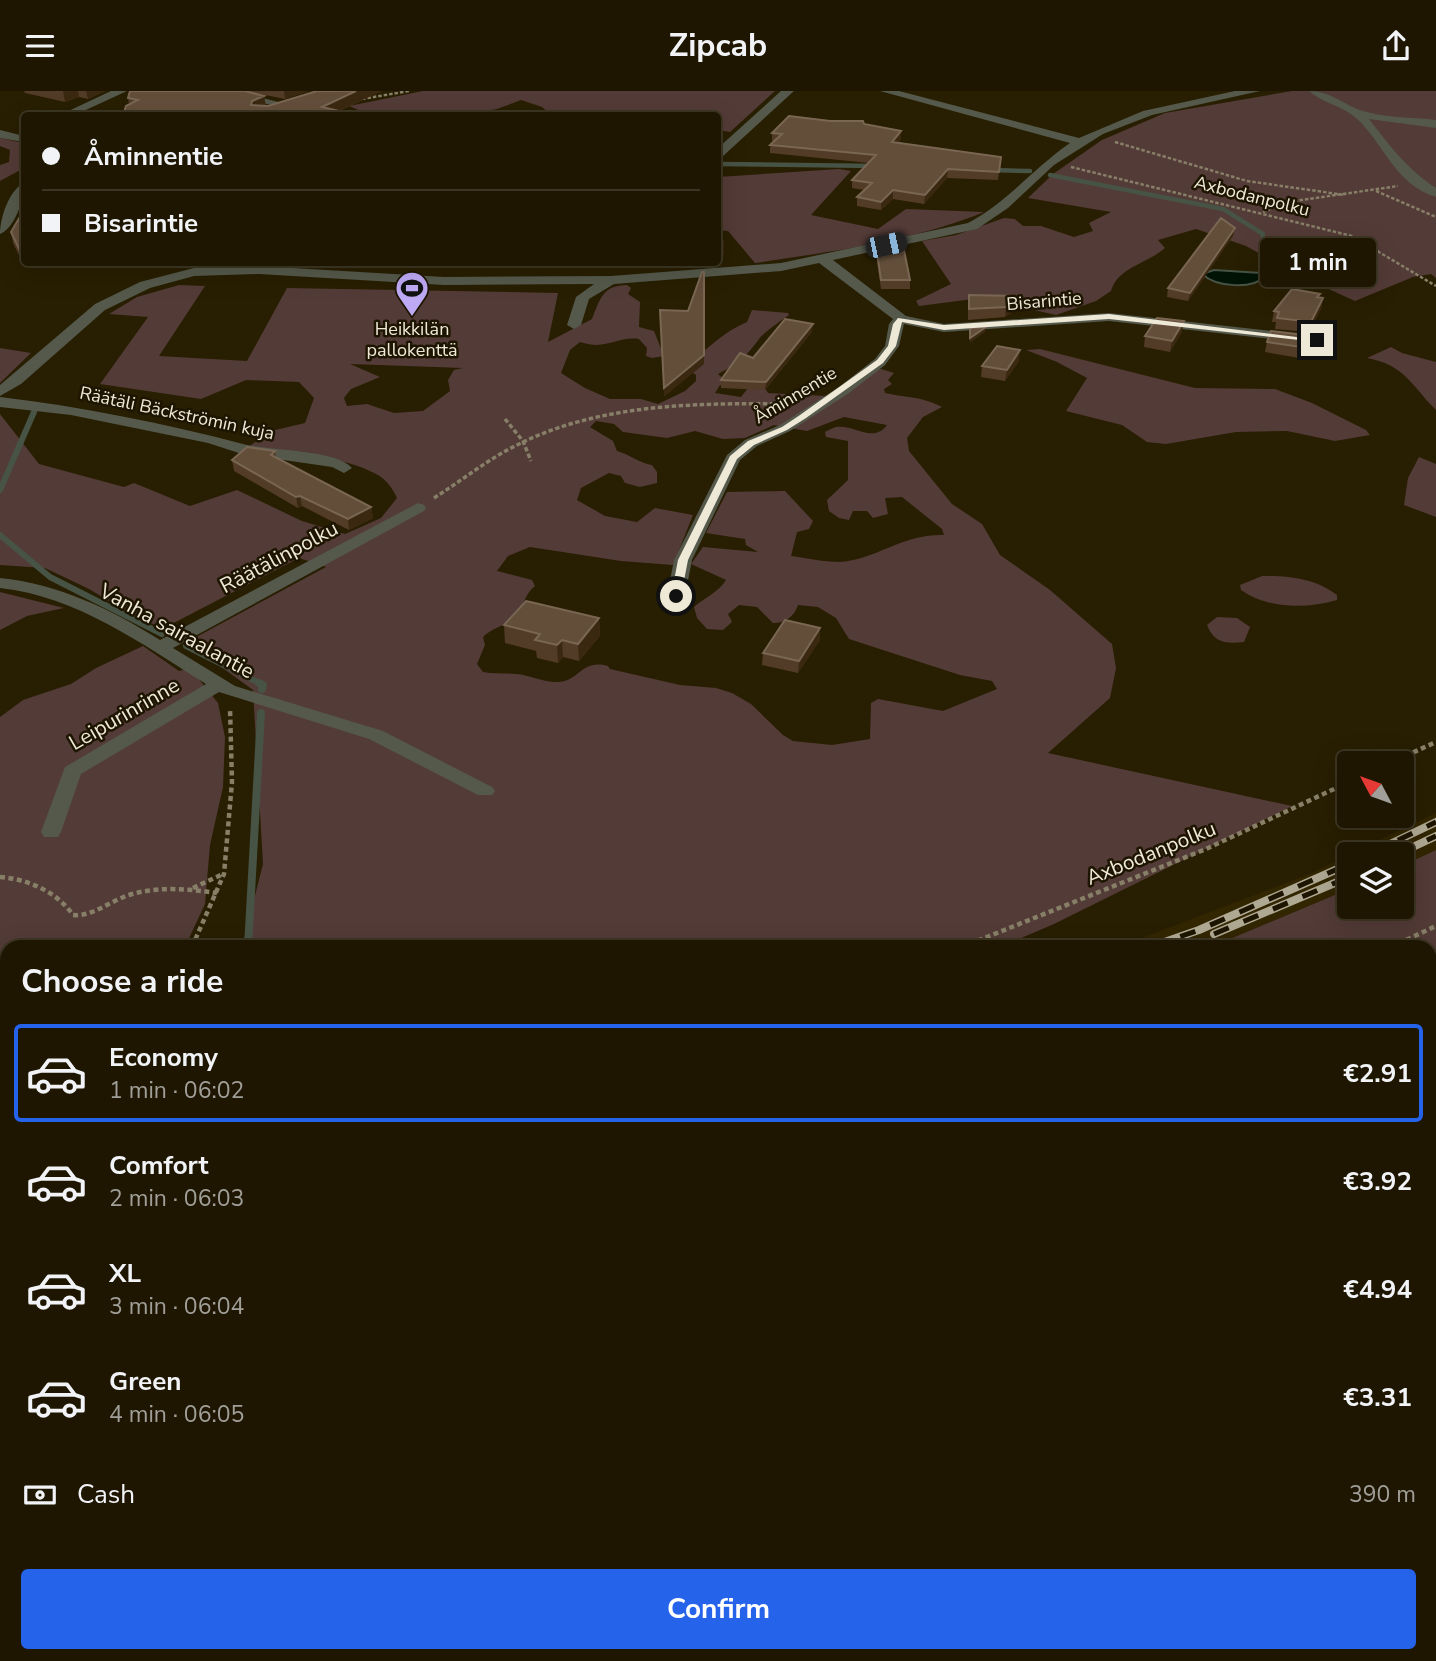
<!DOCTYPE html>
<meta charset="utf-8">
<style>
:root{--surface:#1e1601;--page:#2b2310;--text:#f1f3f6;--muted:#a19f99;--line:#3c3523;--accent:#2563eb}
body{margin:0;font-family:"Nunito Sans",sans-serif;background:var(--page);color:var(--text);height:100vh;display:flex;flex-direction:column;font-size:26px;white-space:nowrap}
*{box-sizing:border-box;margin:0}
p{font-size:23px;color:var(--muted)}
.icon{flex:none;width:38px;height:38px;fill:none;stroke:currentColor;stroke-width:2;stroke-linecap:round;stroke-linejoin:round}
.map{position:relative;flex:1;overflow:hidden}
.side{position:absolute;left:0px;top:849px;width:1437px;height:723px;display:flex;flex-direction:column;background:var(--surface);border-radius:21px 21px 0 0;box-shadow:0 7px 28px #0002,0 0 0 2px var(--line)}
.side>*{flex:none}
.hud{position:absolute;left:21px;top:21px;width:700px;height:154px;border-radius:7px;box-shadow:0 7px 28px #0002,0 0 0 2px var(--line);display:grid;align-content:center;height:154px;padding:0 21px;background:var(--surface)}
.needle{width:46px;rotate:311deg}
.tools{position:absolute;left:1337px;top:660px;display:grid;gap:14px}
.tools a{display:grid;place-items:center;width:77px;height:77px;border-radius:7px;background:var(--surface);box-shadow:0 7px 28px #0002,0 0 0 2px var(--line);font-size:35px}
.end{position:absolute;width:32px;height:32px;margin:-16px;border:9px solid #eee8d7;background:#111;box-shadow:0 0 0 4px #111}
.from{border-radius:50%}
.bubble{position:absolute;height:49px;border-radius:7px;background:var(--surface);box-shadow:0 7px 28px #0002,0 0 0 2px var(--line);font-size:23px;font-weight:700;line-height:49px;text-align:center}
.car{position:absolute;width:21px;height:42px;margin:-21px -10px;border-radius:9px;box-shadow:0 0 5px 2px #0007;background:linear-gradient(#222 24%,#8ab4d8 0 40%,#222 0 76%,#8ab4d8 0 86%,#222 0)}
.hud b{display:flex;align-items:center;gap:24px;height:66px;font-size:26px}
.hud b+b{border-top:2px solid var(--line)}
.hud i{width:18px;height:18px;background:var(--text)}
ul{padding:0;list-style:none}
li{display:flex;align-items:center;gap:21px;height:98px;margin:0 14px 10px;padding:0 7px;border:4px solid transparent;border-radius:7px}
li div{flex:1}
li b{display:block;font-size:26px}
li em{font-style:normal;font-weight:700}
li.active{border-color:var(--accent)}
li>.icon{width:63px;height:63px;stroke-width:1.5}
h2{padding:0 21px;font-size:32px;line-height:84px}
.pay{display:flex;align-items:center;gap:18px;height:77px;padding:0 21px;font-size:26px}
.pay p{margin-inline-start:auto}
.cta{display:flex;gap:14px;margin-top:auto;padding:14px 21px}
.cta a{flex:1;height:80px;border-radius:7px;background:var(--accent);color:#fff;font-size:28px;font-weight:700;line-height:80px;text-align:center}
header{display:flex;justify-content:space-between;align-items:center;height:91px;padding:0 21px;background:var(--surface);font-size:32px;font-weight:700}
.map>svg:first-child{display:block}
.built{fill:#322600}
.green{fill:#533b37;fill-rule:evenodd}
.water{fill:#001305;stroke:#475344;stroke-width:2}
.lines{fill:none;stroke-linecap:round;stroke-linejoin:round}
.stream-far3{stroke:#475344;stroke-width:4.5}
.stream-far2{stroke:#475344;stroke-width:6}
.stream-far1{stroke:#475344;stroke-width:8}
.stream{stroke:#475344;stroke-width:10}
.river{fill:#001305;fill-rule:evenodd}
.path-far3{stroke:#877f67;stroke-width:2.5;stroke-dasharray:3.5 2;stroke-linecap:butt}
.path-far2{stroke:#877f67;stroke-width:3.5;stroke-dasharray:4.5 2.5;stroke-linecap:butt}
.path-far1{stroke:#877f67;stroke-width:4.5;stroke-dasharray:5 3.5;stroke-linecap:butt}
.path{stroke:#877f67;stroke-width:5;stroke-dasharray:7 4.5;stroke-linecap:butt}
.minor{fill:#54594b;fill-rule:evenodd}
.highway{fill:#9da988;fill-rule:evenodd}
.rail-far1-casing{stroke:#afa893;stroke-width:8}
.rail-casing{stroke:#afa893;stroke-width:10}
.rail-far1{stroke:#1e1500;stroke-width:5;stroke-dasharray:16;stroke-linecap:butt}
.rail{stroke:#1e1500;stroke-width:7;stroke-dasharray:20;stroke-linecap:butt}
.wall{fill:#533c27}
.shaded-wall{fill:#3b2810}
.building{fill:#634e3a;stroke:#796653;stroke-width:2}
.route{fill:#eee8d7}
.labels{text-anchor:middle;stroke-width:5;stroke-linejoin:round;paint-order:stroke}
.far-street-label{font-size:18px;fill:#eee8d7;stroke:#1e1500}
.far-poi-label{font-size:18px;fill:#eee8d7;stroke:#1e1500}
.street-label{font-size:21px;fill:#eee8d7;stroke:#1e1500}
</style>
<header><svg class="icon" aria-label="menu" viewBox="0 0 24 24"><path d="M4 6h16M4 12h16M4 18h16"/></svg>Zipcab<svg class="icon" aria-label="share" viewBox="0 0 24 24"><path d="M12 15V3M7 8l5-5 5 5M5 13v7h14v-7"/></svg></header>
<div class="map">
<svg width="1436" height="1570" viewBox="0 0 1436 1570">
<rect width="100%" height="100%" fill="#281e01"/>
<!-- built -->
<path class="built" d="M1436,722V759L1402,775V763H1350Z
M1349,764V798L1211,856H1118L1307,784Z
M7,1308V1564H476L477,1570H0V1309Z"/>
<!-- green -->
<path class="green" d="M423,0H775L730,41L718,39V24H551L542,16L521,9L497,18L461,24H370L349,15Z
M1292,0H1436V187L1431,183L1413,186L1355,210L1300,185L1246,155L1196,138L1158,149L1165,157C1147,173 1118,176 1111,200L1096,210L1056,224L981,207L919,215L916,210L951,193L922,150L956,144L1004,127L1015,128L1023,135H1041L1074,146L1093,140L1089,132L1111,121L1028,107L1053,83L1102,49L1165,22Z
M0,47L24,52V77L0,90V74L9,71L10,59L0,55Z
M839,78L851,80L811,124L878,138L906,118L984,121C914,150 829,161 755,172L728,140L718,139V86Z
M179,194L205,195L159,265L247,270L287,197L558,202L548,251L592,228C600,208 603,194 627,194L631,197L628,203L640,211L639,236L654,240L664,265L652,267L646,265L647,257L639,248C616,245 607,260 580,251L570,259L561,282L585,297L610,308H641L658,313L685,300L696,290V284L685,276C706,260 722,241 747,231L752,219L788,222L789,224C782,229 763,242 759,248C745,267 739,272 718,283L731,295L720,294L715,302L741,306L748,297H765L768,302L826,305L878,277L894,282L888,289L892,293L884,298L885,302C907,307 921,305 942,316L923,326L907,347L909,360L952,413L982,433L1000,464L1050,499L1112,553L1116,577L1110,607L1048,662L1292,715L1054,833L1000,856H242L263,773L253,599L187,551L326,476L299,467L164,537L139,528L89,498L45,477L0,474V323L39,373L124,396L134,392L190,415L237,399L302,430L345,443L381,427L397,407C393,398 386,388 376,383C343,364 286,362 248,356L271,340L305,332L314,307L299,291L246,289L201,308L100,293L148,226L109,223L137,206ZM350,273L463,277L454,279L448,289L450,300L423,320L394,322L367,313L347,315L344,307L351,298L380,286ZM844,326L887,334C873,353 854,333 836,336C832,337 829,339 825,341L826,346L848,350V389L827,409L829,420L839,427L849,429L853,420H867L873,427L888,423L885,407L902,406L942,438L944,444C901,443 878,468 840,471C824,471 806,467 791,465L797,441L809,438L813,430L785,400L727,401L706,442L745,448L746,454L758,461L703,456L691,473L726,489C718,502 705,506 694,516L697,527L707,538L723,539L732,531L728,523L739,514L757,516L773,532C785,532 794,526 798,514L818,516L836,527L849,548L960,584L992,590L997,598L943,620L878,608L871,612L870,648L832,654L793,650L783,644L751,613L732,602L716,597L680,594L610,578L608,575C581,568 581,589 559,591C545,592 530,584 516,583C505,582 494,583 483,581L477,573L485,554L483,546C493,536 507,535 517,523C526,513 523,505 535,495L532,489L497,480L508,465L530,456L621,470L673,474L693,424L655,417L637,431L605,425L577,409L581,397L609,382L621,385L625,392L640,396L657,392V381L652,374C639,372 631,364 617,360L613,350L590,336L596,330L614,333L623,341L667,347L695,340L723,348L745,347L774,334L807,340Z
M1391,256L1402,262L1436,271V319C1411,294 1405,274 1367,267Z
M0,257L31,262L0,292Z
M1040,258L1195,297L1275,298L1312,312L1366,339L1370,344L1335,350L1287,340L1236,341L1166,353L1147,351L1122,334L1066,320L1087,287L1057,271L1026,259Z
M1419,366L1436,373V426L1404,414L1408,387Z
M1262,485C1290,485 1314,487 1337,504V509C1306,518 1268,518 1241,499L1240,494Z
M0,501L64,517L27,525L0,539Z
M1217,526L1237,527L1250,536L1244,551C1226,553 1214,552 1207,534Z
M143,555L179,580L186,578L198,587L218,612L225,646L223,696L210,754L205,813L185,856H7V882L0,884V626L23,609L71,593L96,577Z
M1436,759V972L1430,978V856H1211L1349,798V816H1402V775Z
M7,919V1028L0,1029V922Z
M7,1055V1148L0,1150V1057Z
M1436,1195V1570H1095L1099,1564H1430V1202Z
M7,1308V1376L2,1382L0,1309Z
M389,1565V1564L767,1565L760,1570H391Z"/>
<!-- water -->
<path class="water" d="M1214,179L1261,182L1266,185C1252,199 1216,196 1202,183Z"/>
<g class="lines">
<!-- stream-far3 -->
<path class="stream-far3" d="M719,73L877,75
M991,79L1030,80
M1050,84L1223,118L1263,143L1261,182"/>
<!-- stream-far2 -->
<path class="stream-far2" d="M0,399L34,321
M0,444L50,486L162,543
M186,555L263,594"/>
<!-- stream-far1 -->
<path class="stream-far1" d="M259,592L263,594L262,598
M248,856L261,622"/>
<!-- stream -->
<path class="stream" d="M0,1134L7,1132
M1430,1412L1436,1405
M1373,1570L1375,1564"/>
<!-- river -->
<path class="river" d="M7,1309V1361L0,1362V1310Z
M430,1564H496L497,1570H431Z"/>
<!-- path-far3 -->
<path class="path-far3" d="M362,8L409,0
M1115,51L1247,90L1345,104
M1071,76L1352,145L1436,195
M1376,100L1436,126
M1263,121L1288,111L1398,95"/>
<!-- path-far2 -->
<path class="path-far2" d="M505,328L523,350L531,370
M434,407C461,390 487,369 515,355C599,312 697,312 789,313"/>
<!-- path-far1 -->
<path class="path-far1" d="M1390,672L1436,651
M0,786C28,788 57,801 73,824C92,826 110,810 129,804C158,795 188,798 217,802
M193,797L223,783
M192,856L224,783L232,691L230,617
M962,856L1206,758L1349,691
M1391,856L1436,835"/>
<!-- path -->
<path class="path" d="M0,1043L7,1041
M0,1297L7,1296"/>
<!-- minor -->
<path class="minor" d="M111,0H127L75,24H60Z
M211,0H234L291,14L285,17Z
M781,0H794L722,66L718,67V57Z
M880,0H899L1079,47L1143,20L1235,0H1260L1152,24L1103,43L1054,74L1008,117L977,138L833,169L906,225L944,233L1109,222L1317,245L1324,249L1317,253L1109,230L944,241L904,233L899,255L885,274L849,302L790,340L757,355L740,369L692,469L685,505L676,510L667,505L674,469L727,364L745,349L780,334L839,296L875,268L885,255L889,233L893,228L819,172L781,180L614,193L589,208L581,234L574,238L567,234L576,206L594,193L444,194L259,183L194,185L150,197L105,219L21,293L0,305V294L95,213L140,191L194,177L259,175L444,186L611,185L781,172L968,132C1006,112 1035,76 1070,52Z
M1309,0C1330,0 1341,12 1360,19C1383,27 1412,26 1436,29V37L1369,28C1390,55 1407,78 1436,97V106C1394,93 1384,52 1356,27C1343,15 1322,12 1309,0Z
M0,39L24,45V51L0,47Z
M24,92C25,107 15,137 0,143C0,127 9,99 24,92Z
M0,306C83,316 163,332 243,353C269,360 336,358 352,377L344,382L332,376L242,363L208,352L71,324L0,316Z
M418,412L424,414L426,417L424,420L173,557L235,595L383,640L492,696L495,700L492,704H478L369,648L219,601L81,683L61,741L58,746H44L41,741L65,676L206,593C142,553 76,505 0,497V487C58,493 111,518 160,549Z
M7,1251V1273L0,1275V1253Z
M136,1564H167L169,1570H138Z"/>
<!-- highway -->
<path class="highway" d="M1436,1012V1034L1430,1036V1014Z
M1436,1124V1148L1430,1150V1126Z
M791,1564H827L825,1570H789Z
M872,1564H905L903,1570H870Z
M1005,1564H1038L1036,1570H1003Z"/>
<defs>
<path id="rail-far1" d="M1369,763L1436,731
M1398,763L1436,745
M1214,843L1349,786
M1150,856L1199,839L1349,773"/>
<path id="rail" d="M0,1161L7,1160
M0,1178L7,1177"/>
</defs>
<!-- rail-far1 casing -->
<use href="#rail-far1" class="rail-far1-casing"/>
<!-- rail casing -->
<use href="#rail" class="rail-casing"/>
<!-- rail-far1 -->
<use href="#rail-far1" class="rail-far1"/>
<!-- rail -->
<use href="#rail" class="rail"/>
</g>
<!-- wall -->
<path class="wall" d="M24,0H105L88,8L79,6L65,11L25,2Z
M246,0H308L285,8Z
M317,0H382L339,20L348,22L349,24H123L129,13L128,7L264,5L266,15H268Z
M830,30L864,33L901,40V48L898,52L1001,66L998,89L947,87L924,113L893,108L881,119L857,115V106L864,99L852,97V89L869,72L770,62V54L774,50H772V42Z
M24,119L25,176L13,152L11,141Z
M1235,137L1233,145L1188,210L1167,206L1168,197Z
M877,161L910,189V198H881L877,171Z
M1320,203L1319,207H1323L1321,218L1309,241L1275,238L1276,231H1272L1274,220Z
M969,204L1021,205L1020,216L1005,226L968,229V214Z
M812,241L765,299L721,297V289L753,267Z
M1182,241L1170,261L1144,256L1145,245Z
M1306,244L1304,254L1299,267L1265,261L1267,251Z
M1019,270L1005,290L981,286L982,275Z
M275,360L276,366L371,416L373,427L349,439L302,415L298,417L234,380L232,369Z
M599,527L600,545L579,570L563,566L558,572L537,567L536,560L505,552L504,534Z
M820,537V549L798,582L762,574L763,562Z"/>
<!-- shaded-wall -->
<path class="shaded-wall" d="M63,0H78L79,6L65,11Z
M86,0H105L88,8Z
M284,0H308L285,8Z
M356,0H382L329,24L322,16Z
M264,5L266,16L251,14L252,10Z
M901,40V48L892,59V51Z
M948,78L947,87L924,113L925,104Z
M893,99V108L881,119V111Z
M1235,137L1233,145L1188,210L1190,202Z
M718,149H724V164H718Z
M24,163V172H28L25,176L23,166Z
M609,172H635L609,174Z
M704,181V273L664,306V297Z
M1021,205L1020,216L1005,226L1006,216Z
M1323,207L1321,218L1309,241L1311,231Z
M1184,230L1182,241L1170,261L1172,250Z
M813,233L812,241L765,299L766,291Z
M986,236L985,241L970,252V247Z
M1306,244L1304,254L1299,267L1301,256Z
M1020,259L1019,270L1005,290L1007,279Z
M300,405L302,415L298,417L296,406Z
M371,416L373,427L349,439L348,428Z
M599,527L600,545L579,570L578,553Z
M820,537V549L798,582L799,570Z
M562,549L563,566L558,572L557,554Z"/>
<!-- building -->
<path class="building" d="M130,0H245L264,5L252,10L251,14L268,15L317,0H356L322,16L348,22L344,24H123L126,15L138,9L128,7Z
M789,25L830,30H863L864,33L901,40L892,51L1001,66L999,81L948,78L925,104L893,99L881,111L857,106L872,92L852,89L876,64L770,54L782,43L772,42Z
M24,119V163L23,166L11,141Z
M1221,127L1235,137L1190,202L1168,197Z
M893,151L903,154L910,189H881L877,161Z
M702,181H704V264L664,297L660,219L688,220Z
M1292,198L1320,203L1317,206L1323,207L1311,231L1277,227L1279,221L1274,220Z
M969,204L1021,205L1006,216L969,218Z
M1157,227L1184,230L1172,250L1145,245Z
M785,228L813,233L766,291L721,289L740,262L753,267Z
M986,236L970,247V237Z
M1271,240L1306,244L1301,256L1267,251Z
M997,255L1020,259L1007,279L982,275Z
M247,356L275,360L271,364L371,416L348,428L300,405L296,406L232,369Z
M526,510L599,527L578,553L562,549L557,554L535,549L540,543L504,534Z
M785,529L820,537L799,570L763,562Z
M282,1564H333L336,1570H285Z"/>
<!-- route -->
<path class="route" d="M1109,223L1321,249L1317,251L1109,228L944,239L902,231L896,255L883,272L806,327L787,339L754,354L737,368L688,469L681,505L676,508L671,505L678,469L730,365L748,350L782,336L800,324L877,269L888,255L893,233L898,227L944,234Z"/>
<!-- icons -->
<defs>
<symbol id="stadium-pin" viewBox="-11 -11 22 30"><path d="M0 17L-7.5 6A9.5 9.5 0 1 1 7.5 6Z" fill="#bea9f5" stroke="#1e1500"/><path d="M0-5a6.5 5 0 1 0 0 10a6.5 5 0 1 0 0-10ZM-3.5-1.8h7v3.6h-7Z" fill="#111"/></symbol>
</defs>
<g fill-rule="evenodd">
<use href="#stadium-pin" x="393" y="178" width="38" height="52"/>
</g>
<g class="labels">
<!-- far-street labels -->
<g class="far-street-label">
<text transform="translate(1252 105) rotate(14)" y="6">Axbodanpolku</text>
<text transform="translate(1044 210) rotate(-5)" y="6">Bisarintie</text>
<text transform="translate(795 304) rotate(-31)" y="6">Åminnentie</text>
<text transform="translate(177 322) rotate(12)" y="6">Räätäli Bäckströmin kuja</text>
</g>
<!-- far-poi labels -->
<g class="far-poi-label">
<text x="412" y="244">Heikkilän<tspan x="412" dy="21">pallokenttä</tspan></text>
</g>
<!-- street labels -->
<g class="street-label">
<text transform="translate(279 466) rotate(-28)" y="7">Räätälinpolku</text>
<text transform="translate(177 540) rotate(29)" y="7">Vanha sairaalantie</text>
<text transform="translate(124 623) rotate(-30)" y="7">Leipurinrinne</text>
<text transform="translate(1151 762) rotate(-22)" y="7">Axbodanpolku</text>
</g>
</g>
</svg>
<div class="tools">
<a><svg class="needle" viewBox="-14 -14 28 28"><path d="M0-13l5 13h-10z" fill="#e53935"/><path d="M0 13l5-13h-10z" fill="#a19f99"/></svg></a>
<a><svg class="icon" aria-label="layers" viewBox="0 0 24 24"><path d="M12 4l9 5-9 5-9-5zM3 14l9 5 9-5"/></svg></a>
</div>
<i class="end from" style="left:676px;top:505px"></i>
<i class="end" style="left:1317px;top:249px"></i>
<div class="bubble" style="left:1260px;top:147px;width:116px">1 min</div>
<i class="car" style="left:886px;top:154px;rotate:78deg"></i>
<div class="hud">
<b><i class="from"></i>Åminnentie</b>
<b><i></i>Bisarintie</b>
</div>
<section class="side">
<h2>Choose a ride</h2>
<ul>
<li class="active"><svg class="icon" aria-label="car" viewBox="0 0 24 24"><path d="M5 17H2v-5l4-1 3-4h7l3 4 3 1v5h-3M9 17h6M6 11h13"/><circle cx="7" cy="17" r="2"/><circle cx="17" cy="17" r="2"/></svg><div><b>Economy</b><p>1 min · 06:02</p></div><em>€2.91</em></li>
<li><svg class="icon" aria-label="car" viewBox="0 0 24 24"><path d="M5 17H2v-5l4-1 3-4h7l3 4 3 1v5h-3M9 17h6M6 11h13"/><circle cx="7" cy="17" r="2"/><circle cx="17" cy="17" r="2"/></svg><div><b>Comfort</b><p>2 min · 06:03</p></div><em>€3.92</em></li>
<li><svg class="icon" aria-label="car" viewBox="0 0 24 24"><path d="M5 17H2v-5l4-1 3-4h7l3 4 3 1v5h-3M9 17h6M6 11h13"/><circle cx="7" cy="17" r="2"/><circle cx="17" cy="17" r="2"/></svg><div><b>XL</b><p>3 min · 06:04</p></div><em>€4.94</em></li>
<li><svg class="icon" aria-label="car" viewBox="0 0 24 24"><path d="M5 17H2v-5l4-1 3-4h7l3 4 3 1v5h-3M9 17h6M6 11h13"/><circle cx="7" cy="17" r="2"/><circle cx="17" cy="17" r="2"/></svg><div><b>Green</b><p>4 min · 06:05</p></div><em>€3.31</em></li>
</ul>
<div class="pay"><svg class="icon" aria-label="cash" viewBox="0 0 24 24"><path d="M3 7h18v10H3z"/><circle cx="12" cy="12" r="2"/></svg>Cash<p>390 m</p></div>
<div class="cta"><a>Confirm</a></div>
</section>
</div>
